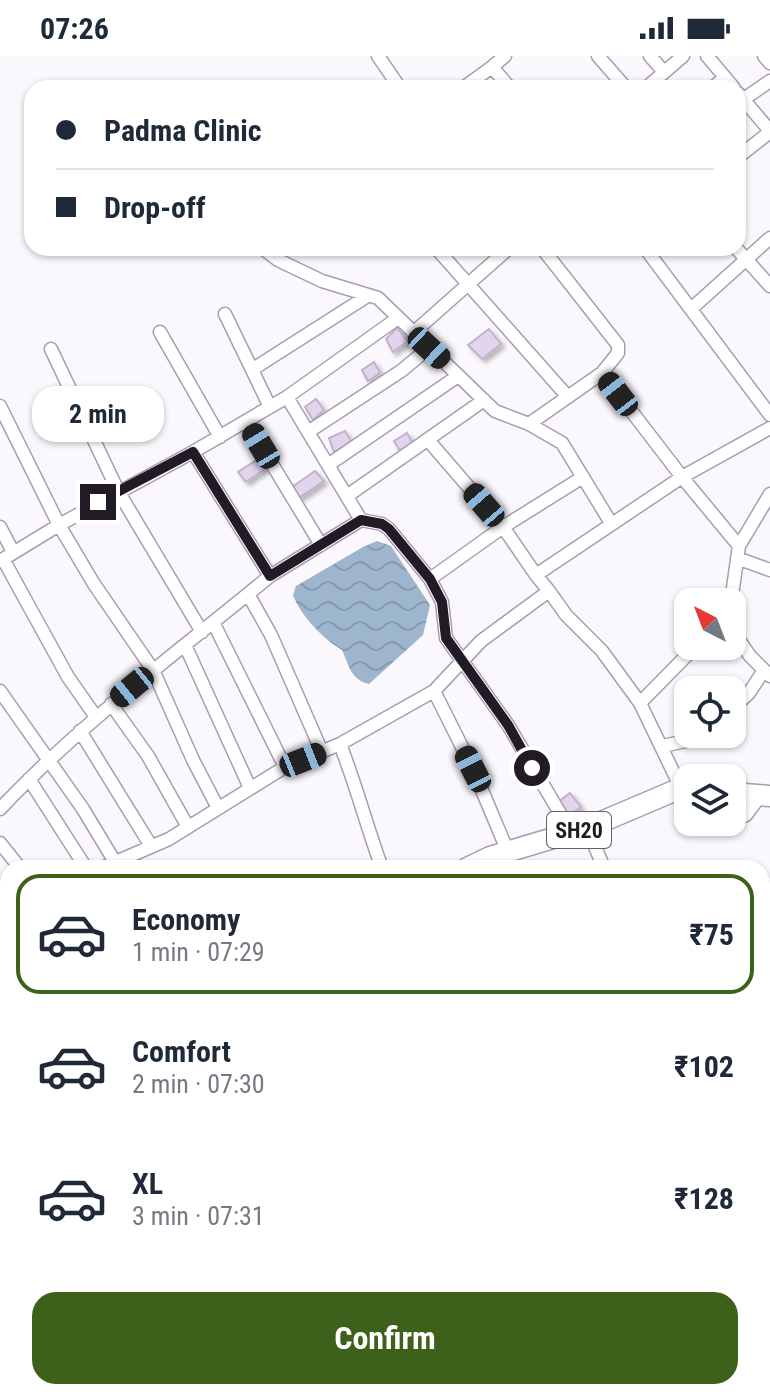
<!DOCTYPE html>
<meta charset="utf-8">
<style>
:root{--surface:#fff;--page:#f2f2f3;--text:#1f2937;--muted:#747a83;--line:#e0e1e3;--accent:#3d611a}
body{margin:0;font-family:"Roboto Condensed",sans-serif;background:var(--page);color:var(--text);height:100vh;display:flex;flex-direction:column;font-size:30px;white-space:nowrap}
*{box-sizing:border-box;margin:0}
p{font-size:26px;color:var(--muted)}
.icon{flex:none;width:44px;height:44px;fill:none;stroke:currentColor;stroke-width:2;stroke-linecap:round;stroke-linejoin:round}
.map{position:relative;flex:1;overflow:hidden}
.sheet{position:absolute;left:0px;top:804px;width:770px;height:540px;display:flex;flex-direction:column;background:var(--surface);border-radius:24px 24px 0 0;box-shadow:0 2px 6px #0004}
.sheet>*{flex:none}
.guide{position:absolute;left:24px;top:24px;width:722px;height:176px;border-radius:24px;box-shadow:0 2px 6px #0004;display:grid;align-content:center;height:176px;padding:0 32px;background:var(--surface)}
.needle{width:52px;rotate:318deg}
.buttons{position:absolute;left:674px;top:532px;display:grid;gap:16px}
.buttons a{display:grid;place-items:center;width:72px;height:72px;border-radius:16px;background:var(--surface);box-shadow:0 2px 6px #0004;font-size:40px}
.end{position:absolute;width:36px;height:36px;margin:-18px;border:10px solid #201b24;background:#fff;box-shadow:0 0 0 4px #fff}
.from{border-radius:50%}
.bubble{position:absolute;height:56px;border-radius:24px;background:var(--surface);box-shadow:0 2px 6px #0004;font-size:26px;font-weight:700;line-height:56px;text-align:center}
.car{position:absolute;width:24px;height:48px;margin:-24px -12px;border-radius:10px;box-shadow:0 0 6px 2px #0007;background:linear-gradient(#222 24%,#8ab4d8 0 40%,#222 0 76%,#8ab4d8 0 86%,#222 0)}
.guide b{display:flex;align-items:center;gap:28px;height:76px;font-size:30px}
.guide b+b{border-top:2px solid var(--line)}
.guide i{width:20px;height:20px;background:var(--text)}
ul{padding:14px 0 0;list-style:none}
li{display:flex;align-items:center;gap:24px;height:120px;margin:0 16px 12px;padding:0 16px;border:4px solid transparent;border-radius:24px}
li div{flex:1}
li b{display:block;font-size:30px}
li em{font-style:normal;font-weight:700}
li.current{border-color:var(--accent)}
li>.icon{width:72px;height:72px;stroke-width:1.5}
.primary-button{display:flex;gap:16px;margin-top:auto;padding:16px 32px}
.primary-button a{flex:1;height:92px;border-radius:24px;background:var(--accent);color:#fff;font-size:32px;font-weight:700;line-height:92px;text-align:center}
.status{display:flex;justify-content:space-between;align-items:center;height:56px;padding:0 40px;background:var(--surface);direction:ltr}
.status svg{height:22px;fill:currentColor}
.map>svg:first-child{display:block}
.water{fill:url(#water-waves)}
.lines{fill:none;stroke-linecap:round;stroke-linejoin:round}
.river{stroke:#9db5cd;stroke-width:20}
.building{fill:#e3d4ed;stroke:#c0b2ca;stroke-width:2;filter:url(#shadow)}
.street-casing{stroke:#a99cb3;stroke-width:15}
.primary-casing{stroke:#a99cb3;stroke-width:23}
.street{stroke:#fff;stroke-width:12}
.primary{stroke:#fff;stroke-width:20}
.route{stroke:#201b24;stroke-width:10}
.labels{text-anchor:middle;stroke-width:7;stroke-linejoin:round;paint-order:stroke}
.shield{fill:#fff;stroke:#635f66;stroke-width:2}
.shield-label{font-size:22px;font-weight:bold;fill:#201b24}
</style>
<div class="status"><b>07:26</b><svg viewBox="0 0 49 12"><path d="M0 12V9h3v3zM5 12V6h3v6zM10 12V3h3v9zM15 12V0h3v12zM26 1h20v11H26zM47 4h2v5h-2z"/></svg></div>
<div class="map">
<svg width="770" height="1344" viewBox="0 0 770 1344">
<defs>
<pattern id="water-waves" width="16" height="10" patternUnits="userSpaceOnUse" patternTransform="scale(2)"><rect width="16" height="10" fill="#9db5cd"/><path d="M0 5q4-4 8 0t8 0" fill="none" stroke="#879bb0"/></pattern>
<filter id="shadow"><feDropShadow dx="3.5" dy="3.5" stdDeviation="2" flood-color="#0004"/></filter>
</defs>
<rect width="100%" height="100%" fill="#fbf8fd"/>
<!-- water -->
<path class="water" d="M377,485L391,490L430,549L423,579L369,628C350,623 349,609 342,594C323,583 301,560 293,539L296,530L363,491Z"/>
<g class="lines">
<!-- river -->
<path class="river" d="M762,1196L770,1180
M690,1344L694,1336"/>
</g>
<!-- building -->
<path class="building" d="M397,272L408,285L393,296L386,283Z
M489,273L501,288L482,303L468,289Z
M374,306L380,317L368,325L362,314Z
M316,343L324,354L313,364L305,351Z
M345,375L352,387L334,396L329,382Z
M407,377L413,388L400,395L394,385Z
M258,403L265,413L246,426L238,416Z
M315,415L324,425L299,442L292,431Z
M570,737L581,751L567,761L557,747Z"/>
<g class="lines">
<defs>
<path id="street" d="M378,0L400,32
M505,0L492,11L510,32
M598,0L626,32
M650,0L664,16
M707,0L734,32
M764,0L770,7
M463,32L492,11
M646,32L683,0
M712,32L725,22
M738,37L770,75
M738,47L770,25
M738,101L770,76
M262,192L278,204L322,225L378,242L495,355L529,368L602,317L682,421L739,490
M436,192L568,341
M542,192L618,289V297L602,317
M645,192L770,359
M736,192L770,230
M691,253L770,182
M225,258L270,351
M160,276L220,381
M413,277L509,192
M51,293L118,435L202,576
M253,313L369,239
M287,341L398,262
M0,350L59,469L94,528L153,614L193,704L218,752
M246,365L321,489
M529,368L562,387L611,467
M308,376L401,315L429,292
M428,384L503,471L430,523L442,546L446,582L508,669L571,776
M328,409L458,320
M347,440L484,344
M361,464L382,468L389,473L430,523
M0,471L13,496
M737,502L770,514
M3,503L68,621L96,661
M0,505L59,469L193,396L287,341L361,464L270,520
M536,519L503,471L583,421
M549,535L566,559L602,595L640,647
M248,538L271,579L322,696
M731,546L739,490L770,438
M213,566L285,711
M732,574L750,600L770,620
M185,589L250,732
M0,635L83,753L115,806
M434,635L473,713L508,796
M111,648L148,700L188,771
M732,653L749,637L764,614
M80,675L151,790
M340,688C356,729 367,771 382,812
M662,690L691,684L706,678
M29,723L86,812
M681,732L640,647L696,590
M0,753C82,666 178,596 270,520L193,396
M732,765L746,759L761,739
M710,766L721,769L731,766
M587,772L604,812
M0,787L20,812
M102,812L169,783L285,711L340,688L434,635L481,585L549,535L536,519L682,421L770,372
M0,870L8,882
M762,957L770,949
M0,1017L8,1030
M762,1325L770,1313
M122,1336L125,1344
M271,1336L274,1344
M367,1336L373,1344
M446,1336L451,1344
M519,1336L525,1344
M216,1344L233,1336
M382,1344L395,1336
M568,1344L576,1336
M750,1344L755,1336"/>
<path id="primary" d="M732,737L770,740
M467,812L490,801L587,772L681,732L688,733
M0,1156L8,1152"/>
</defs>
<!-- street casing -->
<use href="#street" class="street-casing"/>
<!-- primary casing -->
<use href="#primary" class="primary-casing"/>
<!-- street -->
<use href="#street" class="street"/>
<!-- primary -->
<use href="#primary" class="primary"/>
</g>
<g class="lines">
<!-- route -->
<path class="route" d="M98,446L193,396L270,520L361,464L382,468L389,473L430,523L442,546L446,582L508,669L532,712"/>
</g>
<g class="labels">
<!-- shield labels -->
<rect class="shield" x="547" y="756" width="64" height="36" rx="6"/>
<g class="shield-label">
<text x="579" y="782">SH20</text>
</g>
</g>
</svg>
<div class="buttons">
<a><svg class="needle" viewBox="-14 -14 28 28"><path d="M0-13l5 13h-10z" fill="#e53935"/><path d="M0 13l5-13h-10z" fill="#747a83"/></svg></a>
<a><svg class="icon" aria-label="locate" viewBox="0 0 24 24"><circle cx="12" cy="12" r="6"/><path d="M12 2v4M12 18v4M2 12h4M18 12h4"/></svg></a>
<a><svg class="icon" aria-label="layers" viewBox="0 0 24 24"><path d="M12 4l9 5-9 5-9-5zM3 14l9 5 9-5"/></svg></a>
</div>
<i class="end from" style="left:532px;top:712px"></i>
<i class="end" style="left:98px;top:446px"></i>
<div class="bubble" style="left:32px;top:330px;width:132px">2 min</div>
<i class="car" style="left:429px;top:292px;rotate:133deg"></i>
<i class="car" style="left:618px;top:338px;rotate:322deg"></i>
<i class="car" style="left:261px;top:390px;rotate:329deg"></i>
<i class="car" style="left:484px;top:449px;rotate:319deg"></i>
<i class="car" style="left:132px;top:631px;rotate:231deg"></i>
<i class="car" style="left:303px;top:704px;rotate:68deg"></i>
<i class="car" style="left:473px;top:713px;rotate:333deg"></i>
<div class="guide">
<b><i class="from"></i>Padma Clinic</b>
<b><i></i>Drop-off</b>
</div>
<section class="sheet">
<ul>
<li class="current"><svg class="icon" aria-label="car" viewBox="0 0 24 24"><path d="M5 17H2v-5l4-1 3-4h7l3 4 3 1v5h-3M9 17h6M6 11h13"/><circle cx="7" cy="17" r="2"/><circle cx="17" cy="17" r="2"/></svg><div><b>Economy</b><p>1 min · 07:29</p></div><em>₹75</em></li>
<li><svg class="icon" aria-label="car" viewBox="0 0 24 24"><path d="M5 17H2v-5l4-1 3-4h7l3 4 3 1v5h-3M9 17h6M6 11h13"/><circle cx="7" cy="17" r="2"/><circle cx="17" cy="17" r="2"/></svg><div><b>Comfort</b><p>2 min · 07:30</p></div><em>₹102</em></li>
<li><svg class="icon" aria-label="car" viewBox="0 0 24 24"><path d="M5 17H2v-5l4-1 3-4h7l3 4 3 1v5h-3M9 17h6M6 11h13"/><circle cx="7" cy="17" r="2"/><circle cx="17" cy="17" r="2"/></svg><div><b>XL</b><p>3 min · 07:31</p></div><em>₹128</em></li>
</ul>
<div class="primary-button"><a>Confirm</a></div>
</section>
</div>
